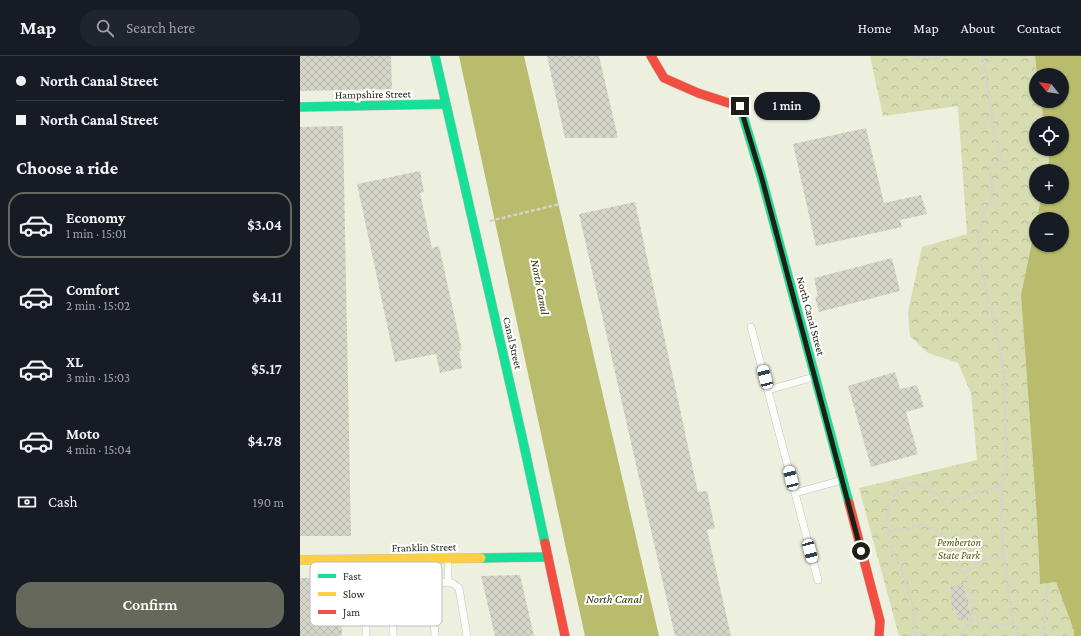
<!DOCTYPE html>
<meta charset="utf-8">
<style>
:root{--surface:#171b24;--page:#20242c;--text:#f1f3f6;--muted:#9ea1a6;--line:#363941;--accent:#67685c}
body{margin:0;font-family:"Crimson Pro",serif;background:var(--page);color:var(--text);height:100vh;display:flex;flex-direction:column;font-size:15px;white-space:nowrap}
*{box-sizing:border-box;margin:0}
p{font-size:13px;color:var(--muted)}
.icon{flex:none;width:22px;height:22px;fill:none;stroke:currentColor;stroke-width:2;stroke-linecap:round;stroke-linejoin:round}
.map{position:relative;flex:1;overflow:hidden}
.panel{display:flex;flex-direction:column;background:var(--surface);width:300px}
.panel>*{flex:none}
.guide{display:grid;align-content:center;height:88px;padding:0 16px;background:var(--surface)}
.needle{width:26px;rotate:300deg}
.fabs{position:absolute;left:729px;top:12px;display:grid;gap:8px}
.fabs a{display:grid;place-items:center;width:40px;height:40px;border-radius:50%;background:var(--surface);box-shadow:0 1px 3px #0004;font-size:20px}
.end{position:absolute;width:18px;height:18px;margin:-9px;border:5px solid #1e1f15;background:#fff;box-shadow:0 0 0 2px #fff}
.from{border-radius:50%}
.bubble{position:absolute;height:28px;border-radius:14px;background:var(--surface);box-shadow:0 1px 3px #0004;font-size:13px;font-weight:600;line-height:28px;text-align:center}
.car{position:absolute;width:12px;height:24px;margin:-12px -6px;border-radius:5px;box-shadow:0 0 3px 1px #0007;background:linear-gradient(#fff 24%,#345 0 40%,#fff 0 76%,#345 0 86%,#fff 0)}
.guide b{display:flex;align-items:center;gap:14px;height:38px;font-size:15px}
.guide b+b{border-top:1px solid var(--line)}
.guide i{width:10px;height:10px;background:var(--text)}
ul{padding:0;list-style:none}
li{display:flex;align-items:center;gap:12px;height:66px;margin:0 8px 6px;padding:0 8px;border:2px solid transparent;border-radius:16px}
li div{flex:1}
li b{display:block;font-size:15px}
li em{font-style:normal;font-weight:600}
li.current{border-color:var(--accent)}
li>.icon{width:36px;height:36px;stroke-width:1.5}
h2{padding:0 16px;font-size:18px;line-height:48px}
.pay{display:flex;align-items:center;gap:10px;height:44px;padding:0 16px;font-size:15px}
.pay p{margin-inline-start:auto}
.cta{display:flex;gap:8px;margin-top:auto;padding:8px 16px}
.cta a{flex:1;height:46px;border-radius:16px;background:var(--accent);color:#fff;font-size:16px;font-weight:600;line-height:46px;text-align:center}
header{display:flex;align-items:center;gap:24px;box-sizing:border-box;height:56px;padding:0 20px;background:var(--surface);border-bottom:1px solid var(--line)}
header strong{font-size:19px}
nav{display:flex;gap:22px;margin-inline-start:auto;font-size:14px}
.search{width:280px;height:36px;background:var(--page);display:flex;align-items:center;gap:10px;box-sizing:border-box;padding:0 14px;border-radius:16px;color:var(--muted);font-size:15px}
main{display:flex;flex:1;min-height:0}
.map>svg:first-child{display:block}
.park{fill:url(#park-crowns)}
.water{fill:#b8bc6c}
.building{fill:url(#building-cross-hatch)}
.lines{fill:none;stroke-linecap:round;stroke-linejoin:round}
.lane-casing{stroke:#c1c3b6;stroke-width:8}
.fast-casing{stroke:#c1c3b6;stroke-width:10}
.slow-casing{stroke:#c1c3b6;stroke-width:10}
.jam-casing{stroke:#c1c3b6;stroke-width:10}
.path{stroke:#d3d3cf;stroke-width:2.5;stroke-dasharray:4 2;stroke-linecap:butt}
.lane{stroke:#fcfdfa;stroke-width:7}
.fast{stroke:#16e098;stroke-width:9}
.slow{stroke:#ffcf43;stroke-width:9}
.jam{stroke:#f24e42;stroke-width:9}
.route{stroke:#1e1f15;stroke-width:5}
.labels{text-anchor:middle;stroke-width:4;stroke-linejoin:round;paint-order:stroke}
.street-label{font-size:11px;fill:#1e1f15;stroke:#fff}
.park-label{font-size:11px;font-style:italic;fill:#575909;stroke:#fff}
.water-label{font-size:12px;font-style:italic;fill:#333508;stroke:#fff}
.key{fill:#fff;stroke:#bcbcb9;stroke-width:1}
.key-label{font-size:11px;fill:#1e1f15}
</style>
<header>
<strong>Map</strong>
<div class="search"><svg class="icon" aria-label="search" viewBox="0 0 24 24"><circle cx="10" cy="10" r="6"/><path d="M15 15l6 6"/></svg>Search here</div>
<nav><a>Home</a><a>Map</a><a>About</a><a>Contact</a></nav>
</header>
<main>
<section class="panel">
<div class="guide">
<b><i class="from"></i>North Canal Street</b>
<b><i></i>North Canal Street</b>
</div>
<h2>Choose a ride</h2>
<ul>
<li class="current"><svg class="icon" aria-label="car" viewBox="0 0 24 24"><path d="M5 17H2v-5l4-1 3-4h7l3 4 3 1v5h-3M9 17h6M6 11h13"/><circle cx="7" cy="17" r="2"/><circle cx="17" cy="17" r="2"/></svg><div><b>Economy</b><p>1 min · 15:01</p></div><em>$3.04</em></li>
<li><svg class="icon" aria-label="car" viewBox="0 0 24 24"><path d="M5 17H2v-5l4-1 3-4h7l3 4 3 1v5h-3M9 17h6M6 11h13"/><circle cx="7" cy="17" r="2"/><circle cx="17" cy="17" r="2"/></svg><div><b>Comfort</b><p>2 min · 15:02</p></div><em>$4.11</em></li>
<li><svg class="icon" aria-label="car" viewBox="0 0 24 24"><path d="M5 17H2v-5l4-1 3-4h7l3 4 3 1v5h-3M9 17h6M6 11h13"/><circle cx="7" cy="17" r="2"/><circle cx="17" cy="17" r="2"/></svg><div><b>XL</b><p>3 min · 15:03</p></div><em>$5.17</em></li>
<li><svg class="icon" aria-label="car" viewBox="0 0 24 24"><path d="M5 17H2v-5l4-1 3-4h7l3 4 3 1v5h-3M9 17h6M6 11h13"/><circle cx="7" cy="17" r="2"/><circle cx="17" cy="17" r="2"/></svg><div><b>Moto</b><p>4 min · 15:04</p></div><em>$4.78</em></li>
</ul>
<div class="pay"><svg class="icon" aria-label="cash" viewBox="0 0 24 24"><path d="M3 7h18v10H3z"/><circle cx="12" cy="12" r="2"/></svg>Cash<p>190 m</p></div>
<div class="cta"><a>Confirm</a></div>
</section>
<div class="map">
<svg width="781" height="580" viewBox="0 0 781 580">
<defs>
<pattern id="park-crowns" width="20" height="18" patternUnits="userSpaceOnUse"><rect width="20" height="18" fill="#d8dcb1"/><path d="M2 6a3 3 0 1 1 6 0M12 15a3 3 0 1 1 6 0" fill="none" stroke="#b9bc97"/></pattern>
<pattern id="building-cross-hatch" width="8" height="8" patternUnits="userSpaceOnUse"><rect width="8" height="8" fill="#d5d6c9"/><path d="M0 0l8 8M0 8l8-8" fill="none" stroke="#b6b7ac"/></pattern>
</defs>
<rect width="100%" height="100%" fill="#eef0df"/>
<!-- park -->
<path class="park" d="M570,0H735L737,19H736V45H741L744,67H736V93H748L749,104L747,115H736V141H741L721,239L737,463L740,528L756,526L774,575V580H599L559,432L677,404L671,337L658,307L628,297L610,280L608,256L622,191L667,178L658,50L583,60Z"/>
<!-- water -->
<path class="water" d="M159,0H224L359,580H285Z
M735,0H781V580H774V575L756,526L740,528L737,463L721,239L736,166V189H762V163H737L741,141H762V115H747L749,104L748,93H762V67H744L741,45H762V19H737Z"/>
<!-- building -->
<path class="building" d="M0,0H91L92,33L0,35Z
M247,0H299L318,82H265Z
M43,70L51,480H0V71Z
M566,72L584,147L621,139L627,158L600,164L602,171L516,190L493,88Z
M120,115L124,136L120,137L132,192L139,190L162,294L159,295L162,312L140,317L136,298L95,306L57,128Z
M335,146L398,436L407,435L415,472L407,474L431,580H375L279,158Z
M592,202L600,235L519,256L515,241L518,240L514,222Z
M595,316L600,333L617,329L624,351L606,356L618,398L571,411L548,330Z
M220,519L234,580H195L181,520Z
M0,522H38V540H41L42,580H0Z
M663,528L671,561L658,564L655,553L653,554L650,541L652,540L650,531Z"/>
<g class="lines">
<defs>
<path id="lane" d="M451,271L518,524
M468,334L514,321
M495,437L542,424
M148,527V503
M66,580V557L74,551L87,553L93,563V580
M135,580L133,547L134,534L142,526L152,527L159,532L167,580"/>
<path id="fast" d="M135,0L223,385L245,487
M435,49L440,50L462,123L549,447
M0,51L146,48
M181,502L248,501"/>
<path id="slow" d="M0,504L181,502"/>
<path id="jam" d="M351,0L364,22L398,37L435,49
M549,447L580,565L579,580
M245,487L265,580"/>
</defs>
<!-- lane casing -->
<use href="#lane" class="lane-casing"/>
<!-- fast casing -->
<use href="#fast" class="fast-casing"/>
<!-- slow casing -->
<use href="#slow" class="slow-casing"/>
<!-- jam casing -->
<use href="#jam" class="jam-casing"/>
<!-- path -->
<path class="path" d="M616,0L634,3L641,0
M683,0L695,83L702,107L690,111L693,140L683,159L679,178L680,205L701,296L705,335L706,411L702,430
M190,165L260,148
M588,476C588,470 586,463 587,456C588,443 600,433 611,427L626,432L642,442L657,444L678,436L702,430L701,469L704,501
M671,565L673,547L669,531L664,518C678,506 685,501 704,501L713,567
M614,579V553L601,512L592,493L588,476L622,469L634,473L642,478L650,487L652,497L659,513L664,518
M608,580L623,577L634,580
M659,580L671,565C687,568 699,570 716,567L718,580
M743,580L747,527"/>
<!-- lane -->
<use href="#lane" class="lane"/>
<!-- fast -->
<use href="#fast" class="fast"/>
<!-- slow -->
<use href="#slow" class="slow"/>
<!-- jam -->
<use href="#jam" class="jam"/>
</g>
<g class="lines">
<!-- route -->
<path class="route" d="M440,50L462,123L561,495"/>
</g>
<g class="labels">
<!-- street labels -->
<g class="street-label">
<text transform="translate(73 38) rotate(-1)" y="4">Hampshire Street</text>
<text transform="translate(511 260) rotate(75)" y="4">North Canal Street</text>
<text transform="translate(213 287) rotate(77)" y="4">Canal Street</text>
<text transform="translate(124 491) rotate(-1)" y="4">Franklin Street</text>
</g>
<!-- park labels -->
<g class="park-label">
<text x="659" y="490">Pemberton<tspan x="659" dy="13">State Park</tspan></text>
</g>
<!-- water labels -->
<g class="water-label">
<text transform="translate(240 231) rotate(79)" y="4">North Canal</text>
<text x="314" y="547">North Canal</text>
</g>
</g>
<!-- legend -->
<rect x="10" y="506" width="132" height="64" rx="6" class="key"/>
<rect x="18" y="518" width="18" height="4" fill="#16e098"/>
<rect x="18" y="536" width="18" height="4" fill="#ffcf43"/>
<rect x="18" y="554" width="18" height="4" fill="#f24e42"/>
<g class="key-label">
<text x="43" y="524">Fast</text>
<text x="43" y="542">Slow</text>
<text x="43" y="560">Jam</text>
</g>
</svg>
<div class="fabs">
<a><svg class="needle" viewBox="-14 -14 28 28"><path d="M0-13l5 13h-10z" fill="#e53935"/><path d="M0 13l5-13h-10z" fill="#9ea1a6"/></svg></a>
<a><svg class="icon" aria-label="locate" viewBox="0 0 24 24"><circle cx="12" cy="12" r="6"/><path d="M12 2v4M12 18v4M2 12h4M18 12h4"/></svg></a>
<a>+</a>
<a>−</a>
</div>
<i class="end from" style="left:561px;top:495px"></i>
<i class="end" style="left:440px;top:50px"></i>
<div class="bubble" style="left:454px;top:36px;width:66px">1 min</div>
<i class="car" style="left:465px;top:321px;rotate:345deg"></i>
<i class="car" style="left:491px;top:422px;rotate:346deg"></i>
<i class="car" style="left:510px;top:495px;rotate:165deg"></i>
</div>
</main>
